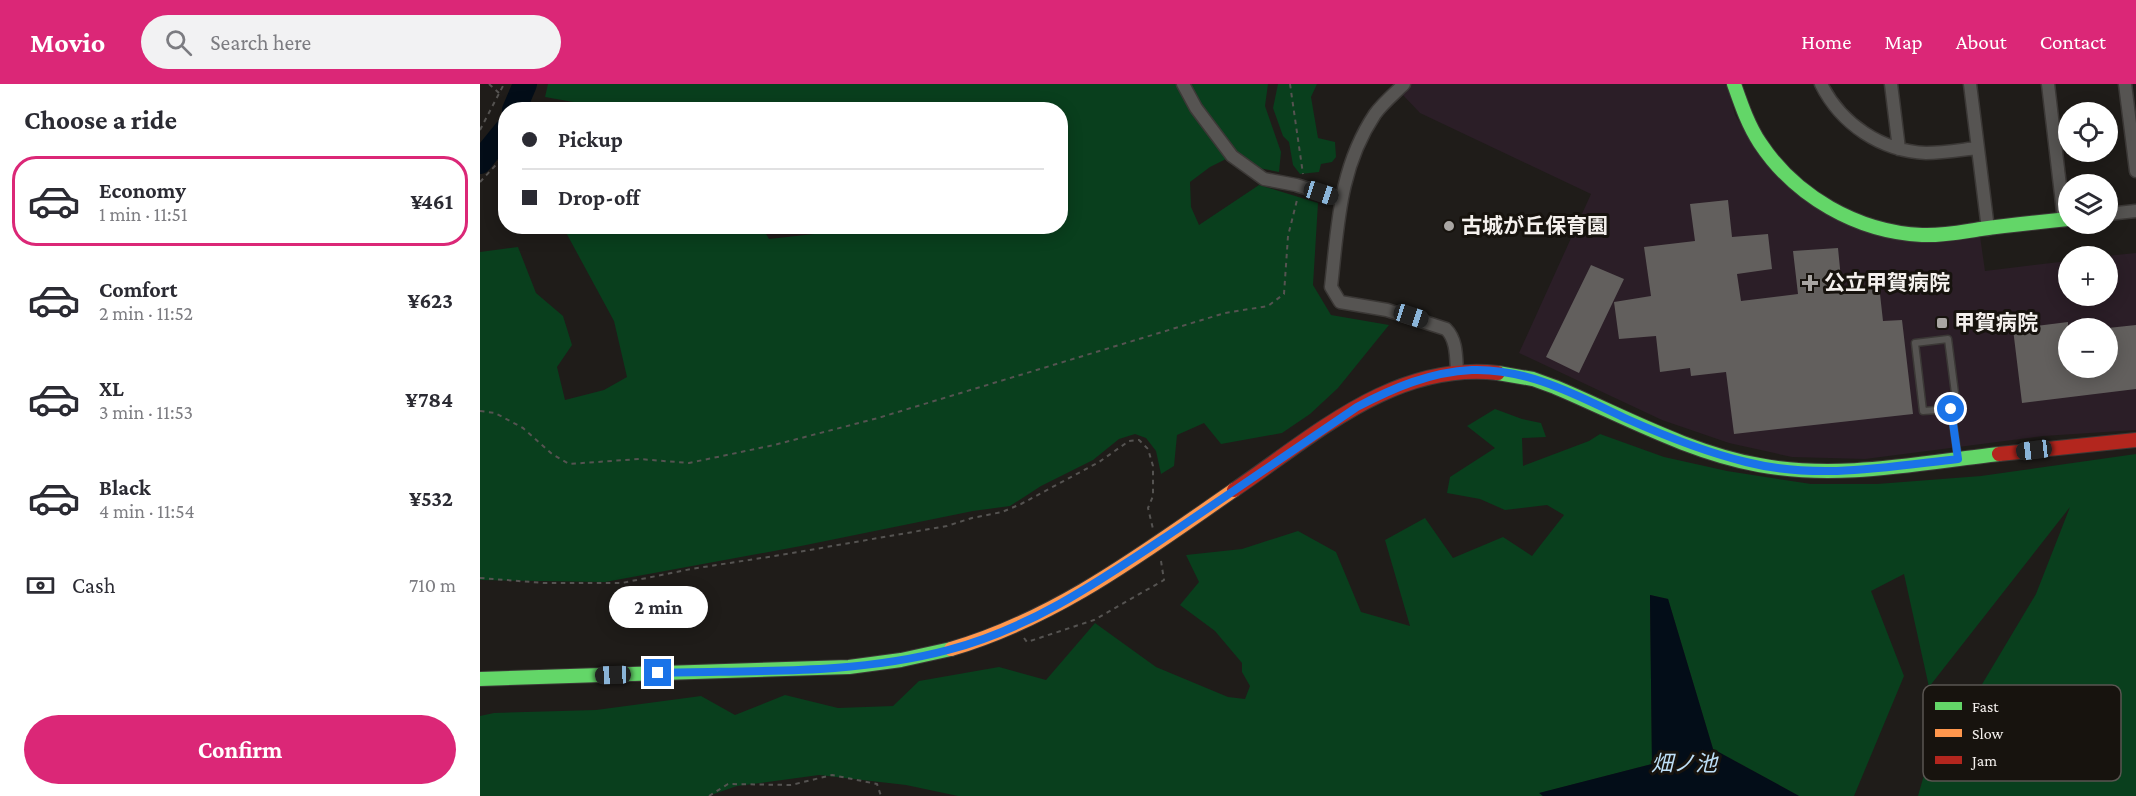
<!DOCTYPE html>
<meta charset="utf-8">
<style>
:root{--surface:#fff;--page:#f2f2f3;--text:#2b2b33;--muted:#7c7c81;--line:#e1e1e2;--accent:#db2777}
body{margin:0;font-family:"Crimson Pro","Noto Sans JP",serif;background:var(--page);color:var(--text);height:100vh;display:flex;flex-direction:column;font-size:22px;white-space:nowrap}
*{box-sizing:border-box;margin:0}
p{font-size:20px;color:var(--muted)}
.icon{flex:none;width:33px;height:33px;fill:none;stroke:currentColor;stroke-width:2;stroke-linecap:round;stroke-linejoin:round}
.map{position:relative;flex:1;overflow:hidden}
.side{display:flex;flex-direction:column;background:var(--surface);width:480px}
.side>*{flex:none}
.hud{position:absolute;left:18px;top:18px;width:570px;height:132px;border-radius:24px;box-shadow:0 3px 15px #0003;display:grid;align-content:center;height:132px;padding:0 24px;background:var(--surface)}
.tools{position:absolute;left:1578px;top:18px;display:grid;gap:12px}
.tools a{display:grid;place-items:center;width:60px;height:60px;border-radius:50%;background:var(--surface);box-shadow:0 3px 15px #0003;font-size:30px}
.end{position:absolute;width:27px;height:27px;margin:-14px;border:8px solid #1a73e8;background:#fff;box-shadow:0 0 0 3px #fff}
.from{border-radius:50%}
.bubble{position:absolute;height:42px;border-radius:21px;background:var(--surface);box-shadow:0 3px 15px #0003;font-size:20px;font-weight:700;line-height:42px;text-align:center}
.car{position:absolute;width:18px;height:36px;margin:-18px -9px;border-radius:8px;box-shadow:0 0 4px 2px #0007;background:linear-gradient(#222 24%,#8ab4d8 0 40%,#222 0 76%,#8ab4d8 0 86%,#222 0)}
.hud b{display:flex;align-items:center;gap:21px;height:57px;font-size:22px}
.hud b+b{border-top:2px solid var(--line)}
.hud i{width:15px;height:15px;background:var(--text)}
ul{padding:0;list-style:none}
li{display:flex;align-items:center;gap:18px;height:90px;margin:0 12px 9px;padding:0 12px;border:3px solid transparent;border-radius:24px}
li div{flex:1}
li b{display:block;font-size:22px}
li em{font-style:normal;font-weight:700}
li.active{border-color:var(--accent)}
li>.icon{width:54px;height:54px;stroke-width:1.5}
h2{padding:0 24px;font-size:27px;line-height:72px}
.pay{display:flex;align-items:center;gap:15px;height:66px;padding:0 24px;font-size:22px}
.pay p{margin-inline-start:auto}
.primary-button{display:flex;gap:12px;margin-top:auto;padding:12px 24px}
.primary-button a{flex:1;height:69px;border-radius:36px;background:var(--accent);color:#fff;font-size:24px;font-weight:700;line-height:69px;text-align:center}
header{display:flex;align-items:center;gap:36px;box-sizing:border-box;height:84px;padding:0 30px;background:var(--accent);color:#fff}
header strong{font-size:28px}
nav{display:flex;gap:33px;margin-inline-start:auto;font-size:21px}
.search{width:420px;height:54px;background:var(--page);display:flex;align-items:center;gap:15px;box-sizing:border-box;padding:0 21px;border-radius:33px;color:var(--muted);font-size:22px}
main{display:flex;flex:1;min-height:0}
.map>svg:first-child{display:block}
.industrial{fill:#2b1e27;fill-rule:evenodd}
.green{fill:#093f1d}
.water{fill:#030d18}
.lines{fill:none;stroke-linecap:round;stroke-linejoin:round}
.river{stroke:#030d18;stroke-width:24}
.building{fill:#625f5d}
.lane-casing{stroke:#3b3836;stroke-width:9}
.street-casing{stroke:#3b3836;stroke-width:15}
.fast-casing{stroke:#3b3836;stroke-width:16}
.slow-casing{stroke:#3b3836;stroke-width:16}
.jam-casing{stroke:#3b3836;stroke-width:16}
.path{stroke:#555351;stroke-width:2;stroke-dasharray:4.5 4.5;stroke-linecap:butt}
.lane{stroke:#565452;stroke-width:6}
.street{stroke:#565452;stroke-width:12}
.fast{stroke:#63d668;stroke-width:14}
.slow{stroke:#ff974d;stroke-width:14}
.jam{stroke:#b3261e;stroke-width:14}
.route{stroke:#1a73e8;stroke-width:8}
.poi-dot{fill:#a9a6a3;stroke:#17130e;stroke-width:2}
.labels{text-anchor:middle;stroke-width:6;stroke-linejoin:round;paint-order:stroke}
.poi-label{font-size:21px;font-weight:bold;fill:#f4f0ed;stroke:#17130e;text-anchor:start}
.water-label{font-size:22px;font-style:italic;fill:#bedff7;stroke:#17130e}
.key{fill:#17130e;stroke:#595551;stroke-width:1.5}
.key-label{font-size:16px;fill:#f4f0ed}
</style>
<header>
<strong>Movio</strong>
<div class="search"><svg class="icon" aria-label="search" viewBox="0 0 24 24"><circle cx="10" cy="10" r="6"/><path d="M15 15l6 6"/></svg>Search here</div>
<nav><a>Home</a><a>Map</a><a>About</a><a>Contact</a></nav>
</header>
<main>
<section class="side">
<h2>Choose a ride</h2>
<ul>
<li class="active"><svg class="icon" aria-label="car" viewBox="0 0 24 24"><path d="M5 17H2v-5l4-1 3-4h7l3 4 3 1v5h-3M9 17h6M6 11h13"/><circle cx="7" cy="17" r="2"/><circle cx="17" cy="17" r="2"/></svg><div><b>Economy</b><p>1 min · 11:51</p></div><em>¥461</em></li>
<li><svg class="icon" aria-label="car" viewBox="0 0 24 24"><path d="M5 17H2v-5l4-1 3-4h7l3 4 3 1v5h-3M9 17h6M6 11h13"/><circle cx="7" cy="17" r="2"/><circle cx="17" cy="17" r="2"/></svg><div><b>Comfort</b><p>2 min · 11:52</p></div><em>¥623</em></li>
<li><svg class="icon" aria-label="car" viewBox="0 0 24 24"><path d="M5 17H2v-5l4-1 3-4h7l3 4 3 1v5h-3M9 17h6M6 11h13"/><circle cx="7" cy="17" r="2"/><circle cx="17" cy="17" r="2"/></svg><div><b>XL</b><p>3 min · 11:53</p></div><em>¥784</em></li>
<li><svg class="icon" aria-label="car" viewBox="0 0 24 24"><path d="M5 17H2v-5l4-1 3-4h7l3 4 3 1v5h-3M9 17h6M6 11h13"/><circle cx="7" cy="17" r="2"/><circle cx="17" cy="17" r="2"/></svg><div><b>Black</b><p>4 min · 11:54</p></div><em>¥532</em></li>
</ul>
<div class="pay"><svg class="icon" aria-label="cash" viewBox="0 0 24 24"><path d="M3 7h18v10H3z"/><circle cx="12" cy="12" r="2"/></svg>Cash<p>710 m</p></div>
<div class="primary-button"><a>Confirm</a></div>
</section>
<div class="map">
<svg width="1656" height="712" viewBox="0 0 1656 712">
<rect width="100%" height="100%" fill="#1f1c19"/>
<!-- industrial -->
<path class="industrial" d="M931,0H1247L1255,31L1281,73L1362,138L1500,152L1505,187L1588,177V212H1628L1626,172L1656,169V346L1563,352L1385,375L1312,373L1249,359L1182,336L1039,269L1111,110L940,29L921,9ZM1588,244H1628V284H1588Z"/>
<!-- green -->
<path class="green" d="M68,0H788L785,22L801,68L799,88L779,84L754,71L730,83L710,98L711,123L719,141L779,101L838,119L833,201L851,231L909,241L858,304L830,330L802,349L741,360L724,339L697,351L694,382L681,390L676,367L666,354L655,350L639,355L613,376L561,402L530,422L493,427L321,462L125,498L0,496V168L38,163L56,209L83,232L92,261L77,283L85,316L124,306L147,293L134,237L83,143H282L289,155L343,149L341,142H580V26H365L369,22L281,18L258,26L133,25L65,13Z
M798,0H837L831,13L838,54L855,58L856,73L852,78L841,80L839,88L820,90L813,81L809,58L803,52L793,24Z
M1015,325L1042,335L1061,339L1066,353L1042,354L1043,382L1109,357L1120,350L1184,373L1247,387L1331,400H1397L1501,392L1656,370V712H1438L1446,684L1498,607L1556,510L1590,423L1449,603L1424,490L1391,507L1424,592L1374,712H1319L1233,665L1188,515L1170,511L1172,680L1060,709L1063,712H478L426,701L339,691L257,702L228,712H0V632L14,629L116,626L221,612L255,631L305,611L358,624L413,622L439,597L519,583L566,596L615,539L676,583L748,613L765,615L770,602L762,588V579L735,547L700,521L719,498L706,471L762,465L818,447L856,468L881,528L930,542L905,456L945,434L973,474L1023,453L1052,472L1084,431L1067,421L1025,426L1000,415L967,409L970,393L1015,364L987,342Z"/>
<!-- water -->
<path class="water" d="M1170,511L1188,515L1233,665L1319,712H1063L1059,709L1172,680Z"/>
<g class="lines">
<!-- river -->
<path class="river" d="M34,26L45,0
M0,78L26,46"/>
</g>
<!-- building -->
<path class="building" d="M1248,116L1252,153L1288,150L1292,185L1257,190L1261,217L1318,210L1313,167L1358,164L1362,205L1399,201L1403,237L1422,236L1433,330L1254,350L1246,288L1211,292L1210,284L1180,288L1176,252L1139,255L1134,218L1171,212L1164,163L1215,157L1210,120Z
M1111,181L1144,195L1099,289L1066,273Z
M1588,238V284H1628V244L1656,241V305L1542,319L1533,245Z"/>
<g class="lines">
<defs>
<path id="lane" d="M1471,325L1443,327L1435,259L1468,255L1476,317L1471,325L1478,374"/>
<path id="street" d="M703,0L716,24L752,72L784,95L816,101L861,115
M924,0C914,10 903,19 895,30C859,84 858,141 851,203L860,218L907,226L966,245C977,256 976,273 977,288
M1341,0C1361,40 1401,67 1446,69C1463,69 1480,66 1497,64
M1411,0L1419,65
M1490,0L1508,145
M1568,0L1584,136
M1645,0L1656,87
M1628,130L1656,127"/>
<path id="fast" d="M1254,0C1261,20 1268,41 1280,59C1315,112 1377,148 1442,151C1462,152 1481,148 1501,145C1530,141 1559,138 1588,135
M1018,289L1053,295L1075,303C1142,331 1207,368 1279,381C1358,396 1439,379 1519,370
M0,595L369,583L421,576L471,565"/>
<path id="slow" d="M471,565C577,534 664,468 754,406"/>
<path id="jam" d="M1519,370L1656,356
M754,406C834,352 914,277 1018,289"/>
</defs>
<!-- lane casing -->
<use href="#lane" class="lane-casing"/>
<!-- street casing -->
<use href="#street" class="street-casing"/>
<!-- fast casing -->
<use href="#fast" class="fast-casing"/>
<!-- slow casing -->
<use href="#slow" class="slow-casing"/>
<!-- jam casing -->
<use href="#jam" class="jam-casing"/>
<!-- path -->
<path class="path" d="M9,0L20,10
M810,0L823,90
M0,46L24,0
M0,98L26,70
M0,327L15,329L43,344L72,370L89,380L159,375L209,379L294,361L398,334L745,229L788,222L804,210L808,152L817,116
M0,494L64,499H142L211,485L301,471L467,442L492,434L522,428L541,420L619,378L649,357L659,356L668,365L673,382V412L668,424L673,445
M544,554L547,558L614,536L684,496L681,477
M229,712L248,700L311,701L352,691L397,700L401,712"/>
<!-- lane -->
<use href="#lane" class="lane"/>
<!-- street -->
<use href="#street" class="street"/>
<!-- fast -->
<use href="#fast" class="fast"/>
<!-- slow -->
<use href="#slow" class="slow"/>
<!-- jam -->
<use href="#jam" class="jam"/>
</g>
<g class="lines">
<!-- route -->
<path class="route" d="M178,589C274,586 374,591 468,566C553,544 624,494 696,446C756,405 816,364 877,323C913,304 950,288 992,286C1048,284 1098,312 1147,335C1185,352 1225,368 1266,378C1337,396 1407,383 1478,375L1471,325"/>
</g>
<!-- markers -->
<g class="poi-dot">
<circle cx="969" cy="142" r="6"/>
<path d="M1327 190h6v6h6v6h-6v6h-6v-6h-6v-6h6z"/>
<rect x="1456" y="233" width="12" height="12" rx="3"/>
</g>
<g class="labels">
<!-- poi labels -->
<g class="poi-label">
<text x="981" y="149">古城が丘保育園</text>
<text x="1344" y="206">公立甲賀病院</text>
<text x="1474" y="246">甲賀病院</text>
</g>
<!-- water labels -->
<g class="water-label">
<text x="1204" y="687">畑ノ池</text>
</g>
</g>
<!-- legend -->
<rect x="1443" y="601" width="198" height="96" rx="9" class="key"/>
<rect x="1455" y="618" width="27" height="8" fill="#63d668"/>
<rect x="1455" y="645" width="27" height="8" fill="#ff974d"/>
<rect x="1455" y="672" width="27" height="8" fill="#b3261e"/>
<g class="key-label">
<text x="1492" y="628">Fast</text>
<text x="1492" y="655">Slow</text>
<text x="1492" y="682">Jam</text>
</g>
</svg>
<div class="tools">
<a><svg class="icon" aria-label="locate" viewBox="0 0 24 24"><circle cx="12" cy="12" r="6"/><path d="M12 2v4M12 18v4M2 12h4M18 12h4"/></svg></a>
<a><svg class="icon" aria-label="layers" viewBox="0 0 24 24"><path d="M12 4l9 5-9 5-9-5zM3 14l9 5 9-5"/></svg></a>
<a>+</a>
<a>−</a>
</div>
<i class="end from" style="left:1471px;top:325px"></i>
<i class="end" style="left:178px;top:589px"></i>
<div class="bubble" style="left:129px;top:502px;width:99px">2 min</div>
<i class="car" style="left:841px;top:109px;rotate:108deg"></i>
<i class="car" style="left:931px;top:232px;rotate:108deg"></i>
<i class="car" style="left:1554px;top:366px;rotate:263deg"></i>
<i class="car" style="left:133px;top:591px;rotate:268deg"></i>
<div class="hud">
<b><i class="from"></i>Pickup</b>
<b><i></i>Drop-off</b>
</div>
</div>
</main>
